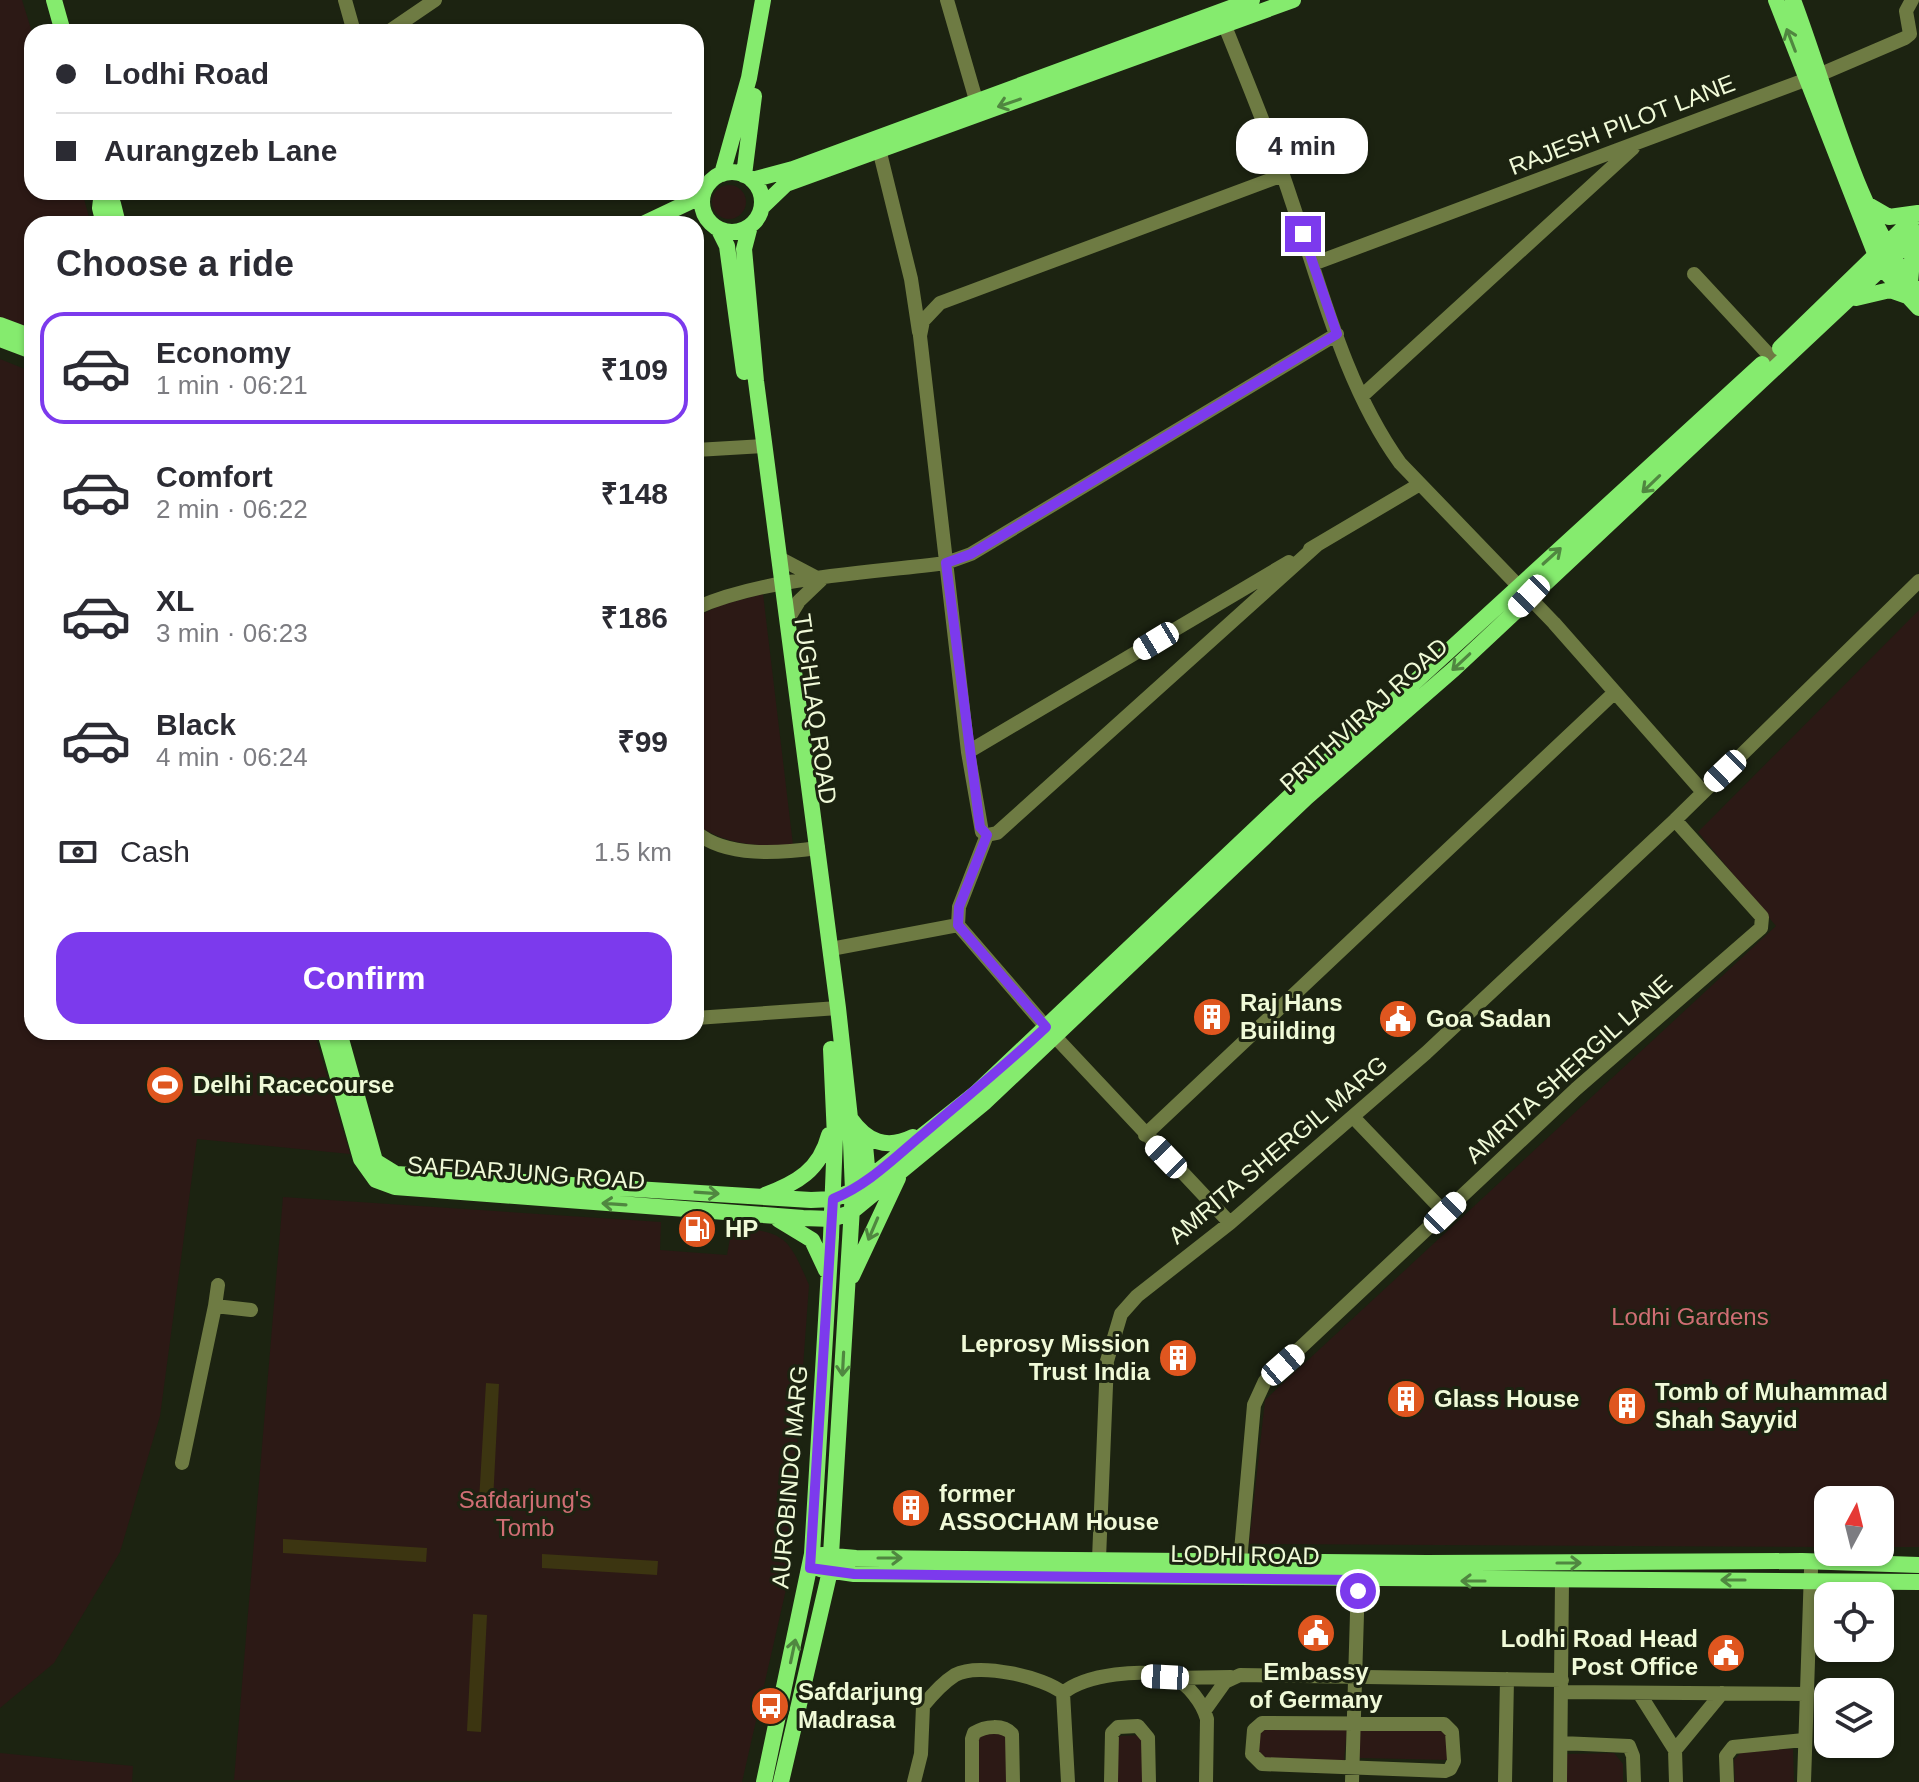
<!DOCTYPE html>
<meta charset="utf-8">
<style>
:root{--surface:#fff;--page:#f2f2f3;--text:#2b2b33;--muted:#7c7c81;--line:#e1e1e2;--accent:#7c3aed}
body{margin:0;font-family:Helvetica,sans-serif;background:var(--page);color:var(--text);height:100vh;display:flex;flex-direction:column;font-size:30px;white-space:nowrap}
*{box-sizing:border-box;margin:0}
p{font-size:26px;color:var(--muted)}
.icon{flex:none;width:44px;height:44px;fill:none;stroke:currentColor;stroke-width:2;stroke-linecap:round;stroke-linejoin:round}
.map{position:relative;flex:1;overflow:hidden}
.sheet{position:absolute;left:24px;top:216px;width:680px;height:824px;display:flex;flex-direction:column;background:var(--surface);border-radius:24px;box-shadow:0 2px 6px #0004}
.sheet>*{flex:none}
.guide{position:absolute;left:24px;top:24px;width:680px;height:176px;border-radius:24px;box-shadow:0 2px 6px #0004;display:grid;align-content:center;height:176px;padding:0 32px;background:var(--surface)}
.needle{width:52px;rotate:7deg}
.buttons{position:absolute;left:1814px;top:1486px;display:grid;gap:16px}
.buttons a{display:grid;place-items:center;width:80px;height:80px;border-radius:16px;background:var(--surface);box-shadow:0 2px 6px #0004;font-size:40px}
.end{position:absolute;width:36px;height:36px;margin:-18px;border:10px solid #7c3aed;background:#fff;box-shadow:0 0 0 4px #fff}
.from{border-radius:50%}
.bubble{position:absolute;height:56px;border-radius:24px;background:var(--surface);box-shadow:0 2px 6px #0004;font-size:26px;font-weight:700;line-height:56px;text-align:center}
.car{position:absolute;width:24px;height:48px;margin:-24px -12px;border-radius:10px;box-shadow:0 0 6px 2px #0007;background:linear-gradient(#fff 24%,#345 0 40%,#fff 0 76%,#345 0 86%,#fff 0)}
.guide b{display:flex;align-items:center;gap:28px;height:76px;font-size:30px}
.guide b+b{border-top:2px solid var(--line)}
.guide i{width:20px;height:20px;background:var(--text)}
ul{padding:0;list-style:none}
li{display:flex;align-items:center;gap:24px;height:112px;margin:0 16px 12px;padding:0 16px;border:4px solid transparent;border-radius:24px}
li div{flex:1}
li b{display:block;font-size:30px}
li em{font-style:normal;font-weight:700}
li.active{border-color:var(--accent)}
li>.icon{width:72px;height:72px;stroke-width:1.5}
h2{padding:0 32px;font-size:36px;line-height:96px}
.pay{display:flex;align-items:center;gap:20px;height:88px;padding:0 32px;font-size:30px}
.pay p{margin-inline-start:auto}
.cta{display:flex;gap:16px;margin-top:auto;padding:16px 32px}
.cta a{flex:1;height:92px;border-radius:24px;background:var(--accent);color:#fff;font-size:32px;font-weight:700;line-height:92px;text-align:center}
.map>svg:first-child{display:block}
.green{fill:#2c1915}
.water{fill:#3c3511}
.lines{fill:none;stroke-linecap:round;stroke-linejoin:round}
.minor{stroke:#6e7b43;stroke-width:14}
.major{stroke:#85eb6e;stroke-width:16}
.oneway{stroke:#508740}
.route{stroke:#7c3aed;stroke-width:10}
.labels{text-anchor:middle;stroke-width:6;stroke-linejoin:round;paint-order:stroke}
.street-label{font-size:24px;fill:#f0fad8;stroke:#1c2311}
.poi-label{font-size:24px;font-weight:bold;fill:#f0fad8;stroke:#1c2311;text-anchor:start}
.park-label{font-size:24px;fill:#d06e74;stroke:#1c2311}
</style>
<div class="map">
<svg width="1919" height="1782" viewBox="0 0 1919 1782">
<rect width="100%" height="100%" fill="#1c2311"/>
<!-- green -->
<path class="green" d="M0,0H22L32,32V192H82L91,224H32V331L0,318Z
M712 202a17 17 0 1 1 34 0a17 17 0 1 1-34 0Z
M0,359L32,372V1032H314L350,1154L197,1139L160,1416L120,1552L54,1663L0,1708Z
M763,594L793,845C756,846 728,846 696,824V617L721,605Z
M1919,610V1547H1880V1500H1828V1547L1249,1544L1265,1400L1776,926L1698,832Z
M283,1197L661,1222L660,1250L727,1255L732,1227C785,1232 788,1236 809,1285L787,1585L742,1782L234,1780Z
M1262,1727L1347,1728L1344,1761L1269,1760L1260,1756L1257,1743Z
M1359,1730H1437L1449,1734L1450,1760L1360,1758L1356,1755Z
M991,1732L1009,1735L1010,1782H974L975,1737Z
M1144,1735L1145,1782H1116L1115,1750L1119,1736Z
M1793,1749L1794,1782H1735L1734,1760L1743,1750Z
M0,1753L133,1766L132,1782H0Z
M1614,1753L1623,1764V1782H1567V1754Z"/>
<!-- water -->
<path class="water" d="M486,1383L499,1384L493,1501H479Z
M283,1539L427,1548L426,1562L283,1553Z
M542,1554L658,1561L657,1575L542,1568Z
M473,1614L487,1615L481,1732L467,1731Z"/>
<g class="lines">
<!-- minor -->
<path class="minor" d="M345,0L354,32
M947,0L976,100
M1221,16C1245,77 1271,137 1291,199C1321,287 1345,387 1400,463L1554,623L1703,792
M388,32L435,0
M879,149L911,279L919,332
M1283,175L940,303L923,321L920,336L968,752L982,832L987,835L997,833L1317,545
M1313,264L1821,74L1905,38L1910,34L1906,11L1912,0
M1694,274L1770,356
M1363,395L1633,148
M696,450L764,446
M1310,549L1420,484
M779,558L817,578
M696,608C765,577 870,573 946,563L971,554L1337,334
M788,619L799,601L821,580
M968,752L1289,562
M696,832C726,858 781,853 818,848
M987,835L959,907L958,925L1046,1027L1230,1223
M831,949L958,925
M696,1018L838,1008
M1354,1118L1445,1213
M1145,1135L1615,692
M215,1306L218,1285
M182,1463L215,1306L251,1310
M1099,1559L1107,1361L1121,1314L1137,1296L1230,1223L1426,1053L1675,820L1919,581
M1240,1562L1254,1405L1265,1381L1576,1089L1761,928L1762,917L1675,820
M1172,1678L1231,1677
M1562,1692L1806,1694
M1063,1693C1086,1674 1143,1668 1172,1677C1188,1683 1203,1704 1207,1719L1206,1782
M1639,1693L1675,1750
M1205,1710L1225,1682L1240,1675L1562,1680
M1262,1723L1444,1724L1452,1732L1454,1761L1450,1769L1445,1771L1262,1764L1252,1754L1254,1730Z
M1561,1743L1629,1746L1633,1756L1634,1782
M914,1782L921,1754L923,1706C931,1696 944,1682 955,1675C979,1662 1044,1677 1063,1693L1068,1782
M972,1782V1739L974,1733C985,1726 1003,1724 1012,1734L1013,1782
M1111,1782L1112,1733L1118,1727L1138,1726L1148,1738L1149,1782
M1352,1782L1358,1580
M1505,1782L1507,1679
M1560,1782L1562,1581
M1676,1782L1675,1750L1722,1693
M1727,1782L1726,1756L1733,1747L1804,1740
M1804,1782L1811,1570"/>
<!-- major -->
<path class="major" d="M54,0L63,32
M1776,0L1875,253L1882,268L1919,308
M1793,0C1829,95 1855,211 1917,292
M702 202a30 30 0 1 1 60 0a30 30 0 1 1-60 0Z
M722,174L749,78L763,0
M744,175L754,96
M752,180L793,169L1252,0
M102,192L100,208L104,224
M104,192L113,204L118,224
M1870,206L1889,217L1918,213
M762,207L786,184L1293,0
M643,224L702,196
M750,226L744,249L756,381L838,1008L850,1118L853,1191L830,1571L781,1782
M719,230L727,246L744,372
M1910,283L1914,237
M1856,298L1890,290L1907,296
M0,325L32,337
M0,339L32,351
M1780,348L1919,213
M325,1032L361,1159L376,1180L395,1187L803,1218L832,1219L850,1213L985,1102L1307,797L1454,669L1919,233
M339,1032L375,1161L396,1174L811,1200L833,1199L853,1191L976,1093L1289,797L1762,364
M850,1118C867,1142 886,1150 913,1137
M864,1134L868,1178
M765,1195C797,1183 820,1170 829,1135
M779,1220L812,1240L826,1270
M852,1276L898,1178
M822,1555L856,1558L1427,1563L1802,1561L1919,1565
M820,1569L854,1574L1919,1582
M764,1782L812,1554L831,1237L835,1137L831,1049"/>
</g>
<!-- one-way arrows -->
<defs><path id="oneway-shaft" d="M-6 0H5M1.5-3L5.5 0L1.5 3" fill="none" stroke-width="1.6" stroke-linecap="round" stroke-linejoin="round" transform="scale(2)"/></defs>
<g class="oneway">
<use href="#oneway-shaft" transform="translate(1791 40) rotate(-111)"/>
<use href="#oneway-shaft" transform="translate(1009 103) rotate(161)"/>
<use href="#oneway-shaft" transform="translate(1651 484) rotate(136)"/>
<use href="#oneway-shaft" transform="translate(1552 556) rotate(-42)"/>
<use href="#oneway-shaft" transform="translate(1461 662) rotate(137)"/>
<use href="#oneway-shaft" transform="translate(707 1193) rotate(4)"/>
<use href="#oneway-shaft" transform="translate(614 1204) rotate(-176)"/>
<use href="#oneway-shaft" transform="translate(873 1229) rotate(113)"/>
<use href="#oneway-shaft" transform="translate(843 1364) rotate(93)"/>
<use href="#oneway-shaft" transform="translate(890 1558)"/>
<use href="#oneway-shaft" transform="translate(1569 1563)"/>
<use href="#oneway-shaft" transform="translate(1733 1580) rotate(180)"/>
<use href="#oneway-shaft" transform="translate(1473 1581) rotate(-180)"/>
<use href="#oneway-shaft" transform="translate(793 1651) rotate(-78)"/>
</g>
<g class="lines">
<!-- route -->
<path class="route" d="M1303,234L1337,334L971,554L946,563L980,827L987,835L959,907L958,925L1046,1027C1006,1065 965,1098 923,1134C894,1158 868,1185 833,1199L810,1568L854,1574L1358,1580V1591"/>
</g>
<!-- icons -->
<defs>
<symbol id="building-disc" viewBox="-11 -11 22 22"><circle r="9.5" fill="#df561f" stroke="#1c2311"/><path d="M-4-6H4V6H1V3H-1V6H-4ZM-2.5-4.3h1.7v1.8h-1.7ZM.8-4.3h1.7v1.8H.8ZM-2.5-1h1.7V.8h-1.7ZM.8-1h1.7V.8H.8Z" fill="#fff"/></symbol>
<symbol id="civic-disc" viewBox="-11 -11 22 22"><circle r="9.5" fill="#df561f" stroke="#1c2311"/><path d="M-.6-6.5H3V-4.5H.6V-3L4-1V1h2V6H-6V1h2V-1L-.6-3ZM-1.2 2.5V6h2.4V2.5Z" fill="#fff"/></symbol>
<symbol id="stadium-disc" viewBox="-11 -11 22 22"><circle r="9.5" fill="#df561f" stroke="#1c2311"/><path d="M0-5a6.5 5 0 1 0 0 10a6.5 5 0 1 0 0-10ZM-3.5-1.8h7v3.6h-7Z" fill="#fff"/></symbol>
<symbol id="fuel-disc" viewBox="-11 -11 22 22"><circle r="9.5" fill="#df561f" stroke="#1c2311"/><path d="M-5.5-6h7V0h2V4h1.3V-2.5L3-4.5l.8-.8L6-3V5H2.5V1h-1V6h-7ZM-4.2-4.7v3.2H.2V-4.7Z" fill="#fff"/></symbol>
<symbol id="bus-disc" viewBox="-11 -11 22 22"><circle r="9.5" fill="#df561f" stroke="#1c2311"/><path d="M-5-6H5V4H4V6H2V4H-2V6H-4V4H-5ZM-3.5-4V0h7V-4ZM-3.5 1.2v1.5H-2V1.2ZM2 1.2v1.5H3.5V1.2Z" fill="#fff"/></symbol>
</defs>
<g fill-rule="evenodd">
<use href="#building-disc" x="1190" y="995" width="44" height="44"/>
<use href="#civic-disc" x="1376" y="997" width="44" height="44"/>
<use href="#stadium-disc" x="143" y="1063" width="44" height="44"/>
<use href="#fuel-disc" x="675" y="1207" width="44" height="44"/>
<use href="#building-disc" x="1156" y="1336" width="44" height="44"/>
<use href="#building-disc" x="1384" y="1377" width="44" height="44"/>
<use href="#building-disc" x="1605" y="1384" width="44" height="44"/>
<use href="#building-disc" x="889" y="1486" width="44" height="44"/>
<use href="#civic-disc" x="1294" y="1611" width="44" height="44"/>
<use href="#civic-disc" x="1704" y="1631" width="44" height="44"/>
<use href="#bus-disc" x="748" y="1684" width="44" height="44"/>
</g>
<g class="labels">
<!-- street labels -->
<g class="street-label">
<text transform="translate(1622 125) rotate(-21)" y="8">RAJESH PILOT LANE</text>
<text transform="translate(815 709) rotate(82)" y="8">TUGHLAQ ROAD</text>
<text transform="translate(1364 715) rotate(-42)" y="8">PRITHVIRAJ ROAD</text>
<text transform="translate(1569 1069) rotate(-42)" y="8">AMRITA SHERGIL LANE</text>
<text transform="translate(1278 1150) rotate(-40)" y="8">AMRITA SHERGIL MARG</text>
<text transform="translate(526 1173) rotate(4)" y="8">SAFDARJUNG ROAD</text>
<text transform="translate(790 1477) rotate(-85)" y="8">AUROBINDO MARG</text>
<text transform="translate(1245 1555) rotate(1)" y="8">LODHI ROAD</text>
</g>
<!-- poi labels -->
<g class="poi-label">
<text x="1240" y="1011">Raj Hans<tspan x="1240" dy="28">Building</tspan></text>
<text x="1426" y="1027">Goa Sadan</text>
<text x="193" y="1093">Delhi Racecourse</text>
<text x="725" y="1237">HP</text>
<text x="1150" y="1352" text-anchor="end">Leprosy Mission<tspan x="1150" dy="28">Trust India</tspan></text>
<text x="1655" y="1400">Tomb of Muhammad<tspan x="1655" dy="28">Shah Sayyid</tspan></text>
<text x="1434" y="1407">Glass House</text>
<text x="939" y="1502">former<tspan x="939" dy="28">ASSOCHAM House</tspan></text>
<text x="1698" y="1647" text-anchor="end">Lodhi Road Head<tspan x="1698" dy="28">Post Office</tspan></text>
<text x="1316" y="1680" text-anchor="middle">Embassy<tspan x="1316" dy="28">of Germany</tspan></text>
<text x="798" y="1700">Safdarjung<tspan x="798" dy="28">Madrasa</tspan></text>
</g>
<!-- park labels -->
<g class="park-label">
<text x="1690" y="1325">Lodhi Gardens</text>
<text x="525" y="1508">Safdarjung's<tspan x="525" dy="28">Tomb</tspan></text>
</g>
</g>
</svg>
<div class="buttons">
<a><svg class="needle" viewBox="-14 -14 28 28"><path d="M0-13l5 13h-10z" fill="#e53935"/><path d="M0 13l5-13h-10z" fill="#7c7c81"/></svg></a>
<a><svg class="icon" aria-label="locate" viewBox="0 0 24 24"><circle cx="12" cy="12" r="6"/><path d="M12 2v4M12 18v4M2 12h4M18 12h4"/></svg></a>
<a><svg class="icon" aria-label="layers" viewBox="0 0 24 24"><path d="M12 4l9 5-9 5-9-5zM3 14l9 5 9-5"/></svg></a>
</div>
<i class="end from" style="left:1358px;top:1591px"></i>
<i class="end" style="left:1303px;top:234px"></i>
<div class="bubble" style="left:1236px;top:118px;width:132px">4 min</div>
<i class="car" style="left:1529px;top:596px;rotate:224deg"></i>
<i class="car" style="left:1156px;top:641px;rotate:239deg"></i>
<i class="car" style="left:1725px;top:771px;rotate:226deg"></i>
<i class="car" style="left:1166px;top:1157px;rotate:316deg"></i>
<i class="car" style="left:1445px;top:1213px;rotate:46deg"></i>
<i class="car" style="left:1283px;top:1365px;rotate:49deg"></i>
<i class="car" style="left:1165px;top:1677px;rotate:273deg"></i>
<div class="guide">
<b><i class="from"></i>Lodhi Road</b>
<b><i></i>Aurangzeb Lane</b>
</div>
<section class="sheet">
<h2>Choose a ride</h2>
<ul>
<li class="active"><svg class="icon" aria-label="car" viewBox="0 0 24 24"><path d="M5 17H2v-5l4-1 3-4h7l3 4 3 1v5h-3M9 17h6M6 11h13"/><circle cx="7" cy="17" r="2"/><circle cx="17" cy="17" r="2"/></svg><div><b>Economy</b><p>1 min · 06:21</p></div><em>₹109</em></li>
<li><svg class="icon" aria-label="car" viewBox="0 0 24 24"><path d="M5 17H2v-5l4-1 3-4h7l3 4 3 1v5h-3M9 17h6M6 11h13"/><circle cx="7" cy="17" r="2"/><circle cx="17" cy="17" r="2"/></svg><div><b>Comfort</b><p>2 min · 06:22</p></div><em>₹148</em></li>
<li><svg class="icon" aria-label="car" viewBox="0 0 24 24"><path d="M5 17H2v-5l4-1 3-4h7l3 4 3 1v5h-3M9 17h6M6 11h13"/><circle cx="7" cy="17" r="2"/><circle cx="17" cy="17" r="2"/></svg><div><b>XL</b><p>3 min · 06:23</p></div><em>₹186</em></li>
<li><svg class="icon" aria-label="car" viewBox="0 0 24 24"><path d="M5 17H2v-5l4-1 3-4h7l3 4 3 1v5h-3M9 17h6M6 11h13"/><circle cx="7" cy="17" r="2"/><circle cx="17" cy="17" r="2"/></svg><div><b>Black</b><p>4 min · 06:24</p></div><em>₹99</em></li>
</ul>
<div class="pay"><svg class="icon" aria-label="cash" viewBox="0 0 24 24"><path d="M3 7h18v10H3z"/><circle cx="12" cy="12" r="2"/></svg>Cash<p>1.5 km</p></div>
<div class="cta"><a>Confirm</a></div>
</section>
</div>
